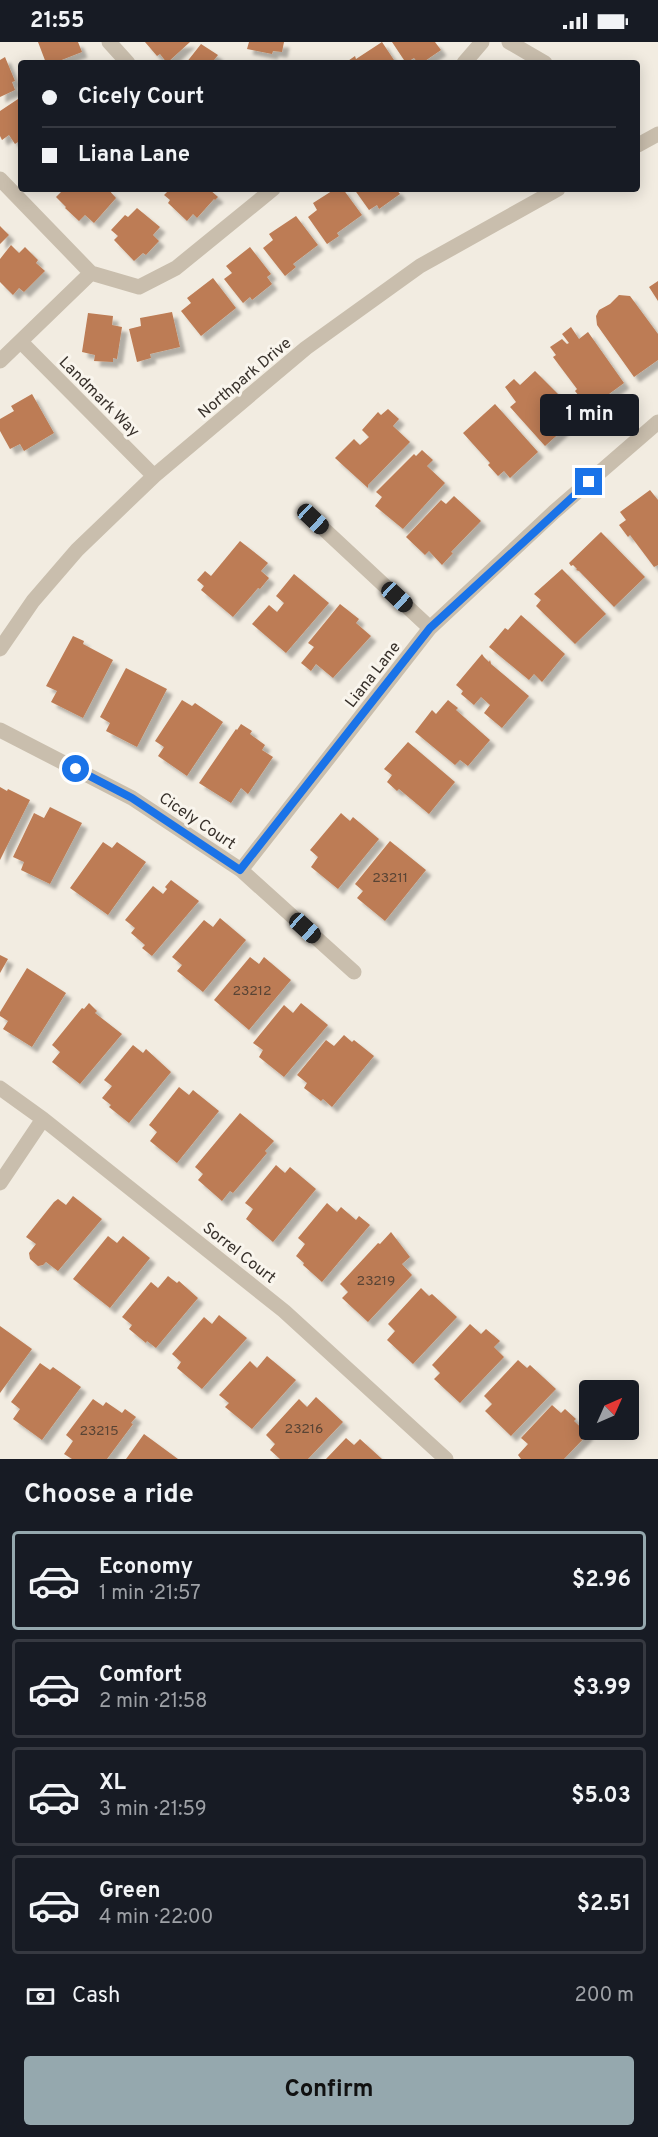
<!DOCTYPE html>
<meta charset="utf-8">
<style>
:root{--surface:#171b24;--page:#20242c;--text:#f1f3f6;--muted:#9ea1a6;--line:#363941;--accent:#95a8ae}
body{margin:0;font-family:Overpass,sans-serif;background:var(--page);color:var(--text);height:100vh;display:flex;flex-direction:column;font-size:22px;white-space:nowrap}
*{box-sizing:border-box;margin:0}
p{font-size:20px;color:var(--muted)}
.icon{flex:none;width:33px;height:33px;fill:none;stroke:currentColor;stroke-width:2;stroke-linecap:round;stroke-linejoin:round}
.map{position:relative;height:1417px;overflow:hidden}
.side{display:flex;flex-direction:column;background:var(--surface);flex:1}
.side>*{flex:none}
.top-card{position:absolute;left:18px;top:18px;width:622px;height:132px;border-radius:6px;box-shadow:0 3px 15px #0003;display:grid;align-content:center;height:132px;padding:0 24px;background:var(--surface)}
.needle{width:39px;rotate:45deg}
.buttons{position:absolute;left:579px;top:1338px;display:grid;gap:12px}
.buttons a{display:grid;place-items:center;width:60px;height:60px;border-radius:6px;background:var(--surface);box-shadow:0 3px 15px #0003;font-size:30px}
.end{position:absolute;width:27px;height:27px;margin:-14px;border:8px solid #1a73e8;background:#fff;box-shadow:0 0 0 3px #fff}
.from{border-radius:50%}
.bubble{position:absolute;height:42px;border-radius:6px;background:var(--surface);box-shadow:0 3px 15px #0003;font-size:20px;font-weight:700;line-height:42px;text-align:center}
.car{position:absolute;width:18px;height:36px;margin:-18px -9px;border-radius:8px;box-shadow:0 0 4px 2px #0007;background:linear-gradient(#222 24%,#8ab4d8 0 40%,#222 0 76%,#8ab4d8 0 86%,#222 0)}
.top-card b{display:flex;align-items:center;gap:21px;height:57px;font-size:22px}
.top-card b+b{border-top:2px solid var(--line)}
.top-card i{width:15px;height:15px;background:var(--text)}
ul{padding:0;list-style:none}
li{display:flex;align-items:center;gap:18px;height:99px;margin:0 12px 9px;padding:0 12px;border:3px solid var(--line);border-radius:6px}
li div{flex:1}
li b{display:block;font-size:22px}
li em{font-style:normal;font-weight:700}
li.active{border-color:var(--accent)}
li>.icon{width:54px;height:54px;stroke-width:1.5}
h2{padding:0 24px;font-size:27px;line-height:72px}
.pay{display:flex;align-items:center;gap:15px;height:66px;padding:0 24px;font-size:22px}
.pay p{margin-inline-start:auto}
.action{display:flex;gap:12px;margin-top:auto;padding:12px 24px}
.action a{flex:1;height:69px;border-radius:6px;background:var(--accent);color:#111;font-size:24px;font-weight:700;line-height:69px;text-align:center}
.status{display:flex;justify-content:space-between;align-items:center;height:42px;padding:0 30px;background:var(--surface);direction:ltr}
.status svg{height:16px;fill:currentColor}
.map>svg:first-child{display:block}
.building{fill:#bd7c54;filter:url(#shadow)}
.lines{fill:none;stroke-linecap:round;stroke-linejoin:round}
.street{stroke:#c9bead;stroke-width:15}
.route{stroke:#1a73e8;stroke-width:8}
.labels{text-anchor:middle;stroke-width:6;stroke-linejoin:round;paint-order:stroke}
.number-label{font-size:14px;fill:#594435}
.street-label{font-size:16px;fill:#38312b;stroke:#f9f5ed}
</style>
<div class="status"><b>21:55</b><svg viewBox="0 0 49 12"><path d="M0 12V9h3v3zM5 12V6h3v6zM10 12V3h3v9zM15 12V0h3v12zM26 1h20v11H26zM47 4h2v5h-2z"/></svg></div>
<div class="map">
<svg width="658" height="1417" viewBox="0 0 658 1417">
<defs>
<filter id="shadow"><feDropShadow dx="5.5" dy="5.5" stdDeviation="1.5" flood-color="#0004"/></filter>
</defs>
<rect width="100%" height="100%" fill="#f2ece1"/>
<!-- building -->
<path class="building" d="M38,0H78L82,10L54,21H46Z
M145,0H190L167,21L160,12L157,14Z
M249,0H284L282,10L273,9L272,12L247,7Z
M382,0L396,21H345L355,14L356,17Z
M392,0H435L441,8L422,21H418L414,16L406,21Z
M201,2L218,13L214,18L218,21H186Z
M5,15L15,39L12,40L15,48L0,55V18Z
M21,55V98L15,102L9,93L2,98L0,94V69Z
M64,147H101L105,150L108,147L116,156L94,181L85,173L79,179L65,166L66,165L56,155Z
M170,147H209L218,155L215,158L214,157L197,176L193,172L187,179L168,161L170,158L164,153Z
M335,147H343L362,173L337,191L339,194L327,202L308,175L317,168L313,161Z
M354,147H396L400,152L379,167L377,163L369,168Z
M137,166L160,185L153,193L159,199L146,213L143,211L134,219L114,198L118,194L111,188L125,173L128,175Z
M296,174L318,203L293,222L296,225L285,234L263,206L273,198L269,192Z
M0,184L9,193L0,202Z
M11,203L19,211L25,205L38,218L36,221L45,229L24,250L19,246L13,253L0,240V217Z
M250,205L271,232L267,235L272,242L252,258L250,255L243,261L224,237L232,231L226,224Z
M213,236L236,266L201,294L181,269L191,261L187,256Z
M658,239V259L649,245Z
M619,253L630,254L658,292V318L634,335L597,283L596,274L599,268L610,262Z
M172,270L180,305L150,312L151,316L137,320L129,287L141,284L140,276Z
M88,271L113,274L112,283L122,285L117,317L113,316V320L94,319L95,313L82,310Z
M571,285L579,297L588,290L624,341L594,363L590,354L583,359L575,349L577,347L553,315L556,313L550,305L562,297L567,302L569,301L562,292Z
M535,329L576,370L561,384L564,387L545,404L510,365L516,360L505,345L514,337L520,343Z
M32,352L54,391L24,409L20,402L10,407L0,389V377L14,369L11,364Z
M495,362L538,410L510,436L504,429L498,434L488,423L490,421L463,391Z
M388,367L399,377L393,384L410,400L368,443V446L335,416L354,397L360,403L369,395L362,388L378,370L381,373Z
M422,408L433,418L427,424L445,441L403,487L375,464L382,455L376,450L414,412L416,414Z
M650,448L658,458V523L654,525L630,493L628,495L619,483L626,478L620,470Z
M454,454L481,479L451,510L453,511L442,523L429,509L425,513L406,495L441,458L446,462Z
M601,490L645,535L614,565L579,529L576,528L577,527L573,523L571,524L569,521Z
M240,499L268,521L261,529L269,536L260,547L258,546L233,575L201,548L204,544L197,538L205,529L211,534Z
M562,527L606,572L575,602L536,564L541,558L534,552Z
M294,532L329,561L286,611L252,582L269,563L277,570L284,561L276,554Z
M340,562L359,577L356,581L371,594L333,636L316,622L311,629L301,621L314,605L308,601Z
M521,573L565,612L542,640L534,632L529,638L489,605L505,586L508,588Z
M73,594L84,599L83,602L113,618L83,676L51,660L57,649L46,644Z
M482,612L484,615L489,620L490,618L491,622L529,654L502,686L484,671L490,663L481,655L474,663L461,652L463,649L456,643Z
M126,626L167,647L137,705L106,689L110,681L100,675Z
M182,658L192,664L195,661L223,680L187,734L158,714L164,705L155,699Z
M448,658L458,666L456,668L490,698L468,724L460,718L455,723L415,690L432,668L436,672Z
M241,682L252,689L250,692L265,703L262,708L273,715L248,752L241,746L231,761L199,741L236,687L237,688Z
M408,700L455,740L429,772L399,747L397,749L387,740L392,733L384,727Z
M0,745L7,749L8,747L30,758L0,818Z
M50,765L82,781L50,842L21,828L24,820L13,815L34,771L44,776Z
M341,771L350,779L353,775L379,797L338,847L311,825L318,815L310,808Z
M390,799L426,828L385,879L357,856L363,849L355,842Z
M103,800L112,806L117,800L146,820L108,873L70,846Z
M171,838L199,859L152,914L142,906L145,903L131,891L135,886L125,878L153,844L163,852L167,847L165,845Z
M220,876L246,898L203,950L177,929L182,923L172,915L204,878L213,885Z
M0,913L8,917L0,931Z
M250,915L259,922L264,915L291,938L249,988L214,958Z
M27,926L66,951L32,1005L3,987L8,979L0,974V970Z
M89,961L97,969L95,971L122,992L80,1042L52,1020L60,1010L52,1003L82,966L84,967Z
M301,961L328,983L284,1035L259,1015L263,1008L253,1001L284,963L293,971Z
M344,993L352,1000L354,998L374,1014L332,1065L323,1057L321,1059L304,1046L307,1041L297,1033L326,998L334,1004Z
M133,1003L143,1011L146,1007L171,1030L129,1081L109,1065L111,1063L102,1056L112,1044L104,1038Z
M179,1045L189,1053L193,1048L219,1069L177,1121L150,1099L157,1090L149,1083Z
M240,1071L274,1099L265,1109L267,1111L233,1151L230,1149L222,1159L198,1138L203,1132L195,1125Z
M276,1123L285,1131L290,1125L316,1147L273,1200L246,1177L253,1167L245,1161Z
M73,1154L102,1177L58,1229L46,1220L43,1223L38,1224L30,1217L29,1211L36,1202L26,1195L54,1160L58,1157L66,1163Z
M327,1161L337,1170L341,1165L356,1178L359,1174L370,1183L322,1240L303,1223L304,1221L296,1214L305,1202L298,1196Z
M391,1190L410,1215L402,1222L412,1233L368,1280L342,1256L348,1250L340,1242L378,1201L380,1202Z
M108,1194L117,1201L123,1194L150,1216L110,1266L73,1237Z
M168,1234L177,1241L179,1239L198,1256L156,1306L147,1299L146,1301L129,1287L132,1283L122,1275L151,1240L158,1246Z
M421,1246L429,1254L432,1252L457,1275L413,1322L387,1298L395,1289L388,1282Z
M219,1273L247,1296L202,1347L177,1326L181,1320L172,1312L204,1275L212,1282Z
M470,1282L481,1292L486,1287L500,1299L494,1305L504,1315L460,1361L434,1337L440,1331L432,1323Z
M0,1284L32,1307L0,1351Z
M267,1314L296,1338L252,1387L225,1365L229,1361L219,1353L250,1319L257,1326Z
M518,1318L527,1326L530,1323L556,1347L511,1394L485,1369L492,1362L484,1354Z
M40,1321L50,1328L53,1325L81,1345L42,1398L13,1377L20,1367L11,1360Z
M316,1355L343,1380L308,1417H280L270,1408L275,1402L266,1393L299,1357L307,1365Z
M93,1357L103,1364L106,1360L122,1371L125,1367L136,1375L131,1381L133,1382L107,1417H72L64,1412L73,1399L66,1393Z
M552,1363L561,1371L565,1367L576,1377L574,1379L588,1392L564,1417H521L518,1413L528,1402L521,1396Z
M144,1392L178,1417H126Z
M346,1396L354,1403L360,1397L382,1417H326Z"/>
<g class="lines">
<!-- street -->
<path class="street" d="M109,0L128,21
M509,0L545,21
M464,21L482,0
M638,103L658,92
M0,137L91,231
M21,300L154,434
M0,319L91,231L139,245L176,226L273,147
M313,477L430,586
M0,607L33,559L77,508L154,434L306,306L420,224L558,147
M0,688L132,756L241,828L354,930
M241,828L430,586L554,470L658,380
M0,1046L43,1077L284,1269L446,1417
M0,1141L43,1077"/>
</g>
<g class="lines">
<!-- route -->
<path class="route" d="M76,727L132,756L240,828L430,586L589,440"/>
</g>
<g class="labels">
<!-- number labels -->
<g class="number-label">
<text x="390" y="840">23211</text>
<text x="252" y="953">23212</text>
<text x="376" y="1243">23219</text>
<text x="304" y="1391">23216</text>
<text x="99" y="1393">23215</text>
</g>
<!-- street labels -->
<g class="street-label">
<text transform="translate(244 335) rotate(-40)" y="6">Northpark Drive</text>
<text transform="translate(100 354) rotate(45)" y="6">Landmark Way</text>
<text transform="translate(372 632) rotate(-52)" y="6">Liana Lane</text>
<text transform="translate(198 778) rotate(34)" y="6">Cicely Court</text>
<text transform="translate(240 1210) rotate(38)" y="6">Sorrel Court</text>
</g>
</g>
</svg>
<div class="buttons">
<a><svg class="needle" viewBox="-14 -14 28 28"><path d="M0-13l5 13h-10z" fill="#e53935"/><path d="M0 13l5-13h-10z" fill="#9ea1a6"/></svg></a>
</div>
<i class="end from" style="left:76px;top:727px"></i>
<i class="end" style="left:589px;top:440px"></i>
<div class="bubble" style="left:540px;top:352px;width:99px">1 min</div>
<i class="car" style="left:313px;top:477px;rotate:133deg"></i>
<i class="car" style="left:397px;top:555px;rotate:133deg"></i>
<i class="car" style="left:305px;top:886px;rotate:132deg"></i>
<div class="top-card">
<b><i class="from"></i>Cicely Court</b>
<b><i></i>Liana Lane</b>
</div>
</div>
<section class="side">
<h2>Choose a ride</h2>
<ul>
<li class="active"><svg class="icon" aria-label="car" viewBox="0 0 24 24"><path d="M5 17H2v-5l4-1 3-4h7l3 4 3 1v5h-3M9 17h6M6 11h13"/><circle cx="7" cy="17" r="2"/><circle cx="17" cy="17" r="2"/></svg><div><b>Economy</b><p>1 min · 21:57</p></div><em>$2.96</em></li>
<li><svg class="icon" aria-label="car" viewBox="0 0 24 24"><path d="M5 17H2v-5l4-1 3-4h7l3 4 3 1v5h-3M9 17h6M6 11h13"/><circle cx="7" cy="17" r="2"/><circle cx="17" cy="17" r="2"/></svg><div><b>Comfort</b><p>2 min · 21:58</p></div><em>$3.99</em></li>
<li><svg class="icon" aria-label="car" viewBox="0 0 24 24"><path d="M5 17H2v-5l4-1 3-4h7l3 4 3 1v5h-3M9 17h6M6 11h13"/><circle cx="7" cy="17" r="2"/><circle cx="17" cy="17" r="2"/></svg><div><b>XL</b><p>3 min · 21:59</p></div><em>$5.03</em></li>
<li><svg class="icon" aria-label="car" viewBox="0 0 24 24"><path d="M5 17H2v-5l4-1 3-4h7l3 4 3 1v5h-3M9 17h6M6 11h13"/><circle cx="7" cy="17" r="2"/><circle cx="17" cy="17" r="2"/></svg><div><b>Green</b><p>4 min · 22:00</p></div><em>$2.51</em></li>
</ul>
<div class="pay"><svg class="icon" aria-label="cash" viewBox="0 0 24 24"><path d="M3 7h18v10H3z"/><circle cx="12" cy="12" r="2"/></svg>Cash<p>200 m</p></div>
<div class="action"><a>Confirm</a></div>
</section>
